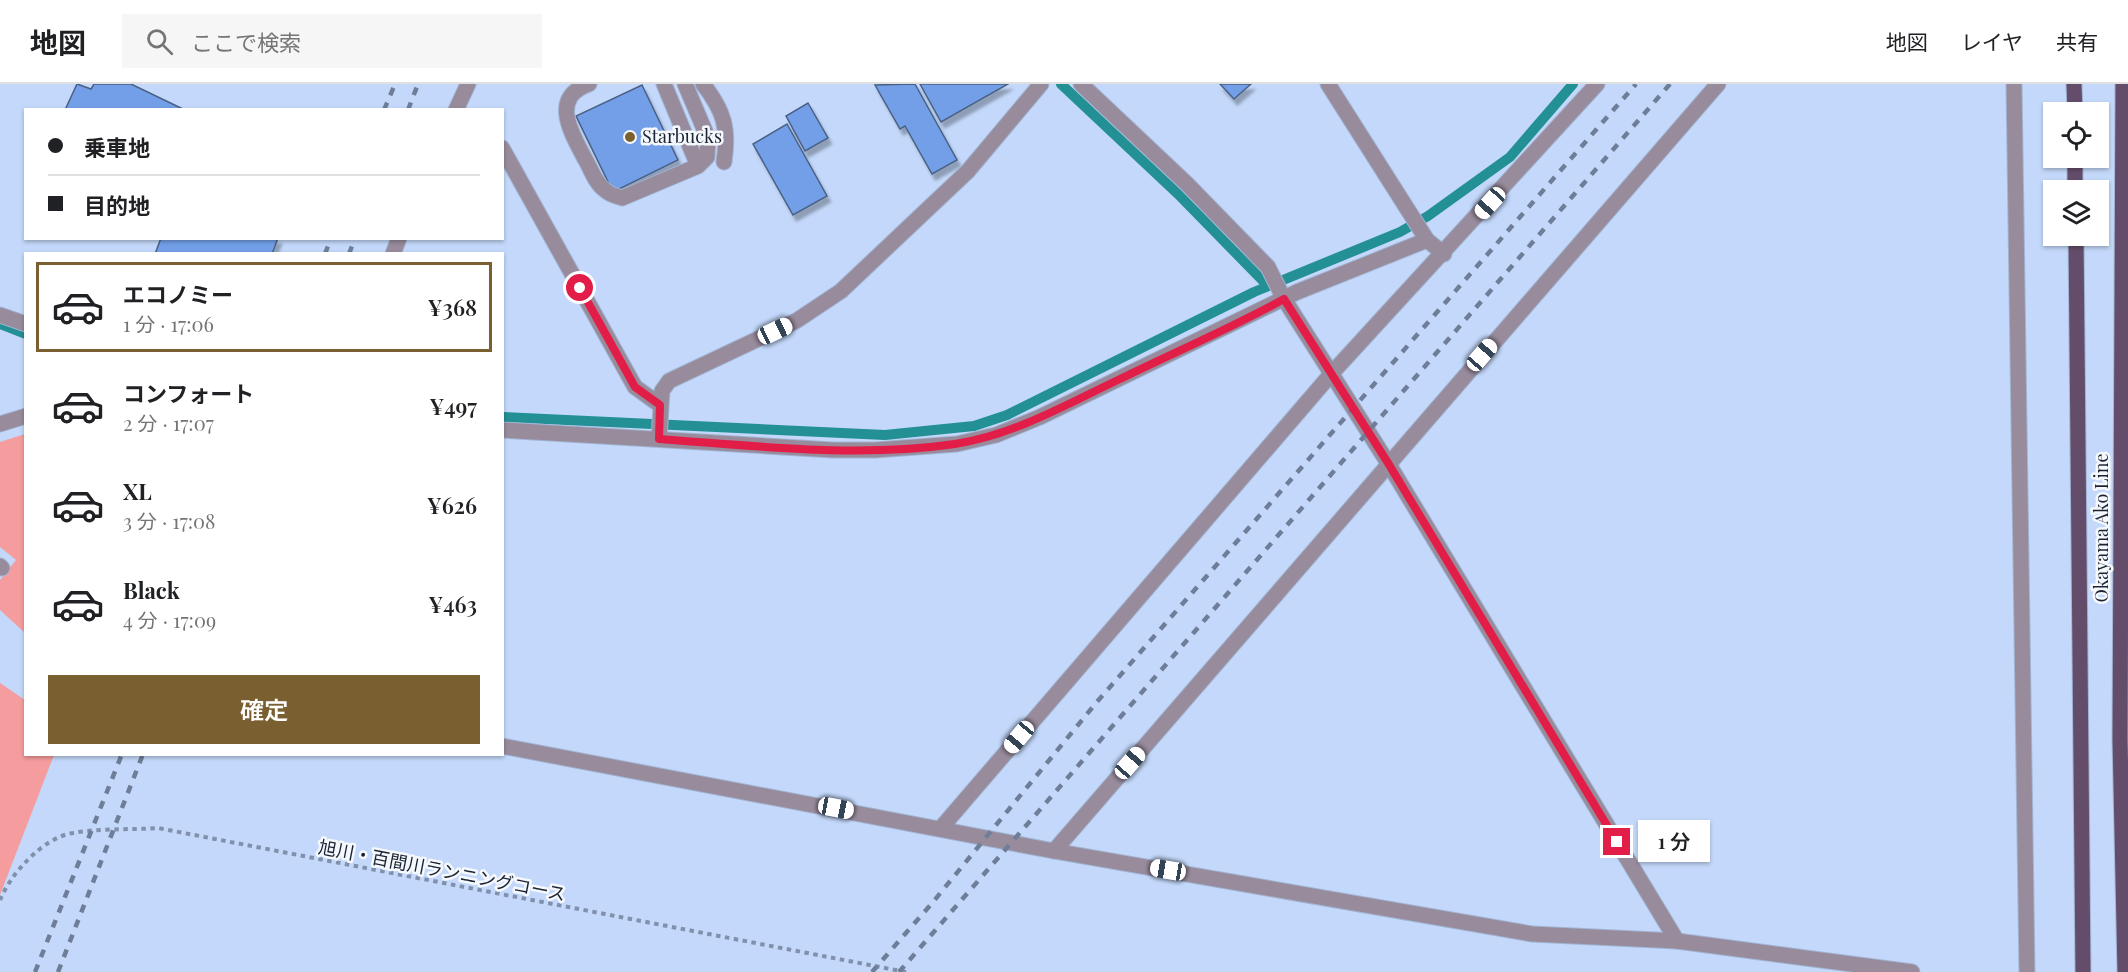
<!DOCTYPE html>
<html lang="ja">
<meta charset="utf-8">
<style>
:root{--surface:#fff;--page:#f6f6f6;--text:#202124;--muted:#757577;--line:#e0e0e0;--accent:#7a5f31}
body{margin:0;font-family:"Playfair Display","Noto Sans JP",serif;background:var(--page);color:var(--text);height:100vh;display:flex;flex-direction:column;font-size:22px;white-space:nowrap}
*{box-sizing:border-box;margin:0}
p{font-size:20px;color:var(--muted)}
.icon{flex:none;width:33px;height:33px;fill:none;stroke:currentColor;stroke-width:2;stroke-linecap:round;stroke-linejoin:round}
.map{position:relative;flex:1;overflow:hidden}
.side{position:absolute;left:24px;top:168px;width:480px;height:504px;display:flex;flex-direction:column;background:var(--surface);border-radius:0px;box-shadow:0 2px 4px #0004}
.side>*{flex:none}
.guide{position:absolute;left:24px;top:24px;width:480px;height:132px;border-radius:0px;box-shadow:0 2px 4px #0004;display:grid;align-content:center;height:132px;padding:0 24px;background:var(--surface)}
.controls{position:absolute;left:2043px;top:18px;display:grid;gap:12px}
.controls a{display:grid;place-items:center;width:66px;height:66px;border-radius:0px;background:var(--surface);box-shadow:0 2px 4px #0004;font-size:30px}
.end{position:absolute;width:27px;height:27px;margin:-14px;border:8px solid #e11d48;background:#fff;box-shadow:0 0 0 3px #fff}
.from{border-radius:50%}
.bubble{position:absolute;height:42px;border-radius:0px;background:var(--surface);box-shadow:0 2px 4px #0004;font-size:20px;font-weight:600;line-height:42px;text-align:center}
.car{position:absolute;width:18px;height:36px;margin:-18px -9px;border-radius:8px;box-shadow:0 0 4px 2px #0007;background:linear-gradient(#fff 24%,#345 0 40%,#fff 0 76%,#345 0 86%,#fff 0)}
.guide b{display:flex;align-items:center;gap:21px;height:57px;font-size:22px}
.guide b+b{border-top:2px solid var(--line)}
.guide i{width:15px;height:15px;background:var(--text)}
ul{padding:10px 0 0;list-style:none}
li{display:flex;align-items:center;gap:18px;height:90px;margin:0 12px 9px;padding:0 12px;border:3px solid transparent;border-radius:0px}
li div{flex:1}
li b{display:block;font-size:22px}
li em{font-style:normal;font-weight:600}
li.active{border-color:var(--accent)}
li>.icon{width:54px;height:54px;stroke-width:1.5}
.cta{display:flex;gap:12px;margin-top:auto;padding:12px 24px}
.cta a{flex:1;height:69px;border-radius:0px;background:var(--accent);color:#fff;font-size:24px;font-weight:600;line-height:69px;text-align:center}
header{display:flex;align-items:center;gap:36px;box-sizing:border-box;height:84px;padding:0 30px;background:var(--surface);border-bottom:2px solid var(--line)}
header strong{font-size:28px}
nav{display:flex;gap:33px;margin-inline-start:auto;font-size:21px}
.search{width:420px;height:54px;background:var(--page);display:flex;align-items:center;gap:15px;box-sizing:border-box;padding:0 21px;border-radius:0px;color:var(--muted);font-size:22px}
.map>svg:first-child{display:block}
.green{fill:#f59d9e}
.lines{fill:none;stroke-linecap:round;stroke-linejoin:round}
.stream{stroke:#229095;stroke-width:10}
.building{fill:#729fe7;stroke:#4a6185;stroke-width:1.5;filter:url(#shadow)}
.service-casing{stroke:#a1b4d2;stroke-width:17}
.minor-casing{stroke:#a1b4d2;stroke-width:17}
.tertiary-casing{stroke:#a1b4d2;stroke-width:17}
.primary-casing{stroke:#a1b4d2;stroke-width:17}
.path{stroke:#8191ac;stroke-width:4;stroke-dasharray:4.5 4.5;stroke-linecap:butt}
.service{stroke:#988b9c;stroke-width:15}
.minor{stroke:#988b9c;stroke-width:15}
.tertiary{stroke:#988b9c;stroke-width:15}
.primary{stroke:#644d6a;stroke-width:15}
.rail{stroke:#6f7e98;stroke-width:4.5;stroke-dasharray:8 8;stroke-linecap:butt}
.route{stroke:#e11d48;stroke-width:8}
.poi-dot{fill:#7a5f31;stroke:#f5f8fc;stroke-width:2}
.labels{text-anchor:middle;stroke-width:5;stroke-linejoin:round;paint-order:stroke}
.poi-label{font-size:18px;fill:#1a2333;stroke:#f5f8fc;text-anchor:start}
.street-label{font-size:18px;fill:#1a2333;stroke:#f5f8fc}
</style>
<header>
<strong>地図</strong>
<div class="search"><svg class="icon" aria-label="search" viewBox="0 0 24 24"><circle cx="10" cy="10" r="6"/><path d="M15 15l6 6"/></svg>ここで検索</div>
<nav><a>地図</a><a>レイヤ</a><a>共有</a></nav>
</header>
<div class="map">
<svg width="2128" height="888" viewBox="0 0 2128 888">
<defs>
<filter id="shadow"><feDropShadow dx="3.5" dy="6" stdDeviation="1.5" flood-color="#0004"/></filter>
</defs>
<rect width="100%" height="100%" fill="#c3d8fa"/>
<!-- green -->
<path class="green" d="M25,350V549L0,526V496L16,476L0,463V358Z
M0,599L25,616L26,670L54,671L0,811Z"/>
<g class="lines">
<!-- stream -->
<path class="stream" d="M1061,0L1178,110L1268,202
M0,240L26,250
M502,333L885,351L974,342L1007,331L1254,208L1400,148L1428,132L1510,73L1573,0"/>
</g>
<!-- building -->
<path class="building" d="M77,0L91,5L94,0H131L185,26H65Z
M915,0L957,76L932,90L905,42L900,45L875,1Z
M920,0H1008L941,38Z
M1220,0H1251L1234,15Z
M642,1L678,76L613,108L576,32Z
M808,19L828,54L805,67L786,32Z
M787,40L827,112L793,131L753,60Z
M161,154H278L272,170H155Z"/>
<g class="lines">
<defs>
<path id="service" d="M589,0C549,14 572,50 585,75C591,85 595,99 605,106C610,111 616,112 622,114L698,82L707,73L708,54L685,0
M664,0L698,82
M703,0C724,27 729,44 724,78"/>
<path id="minor" d="M1081,0L1187,100L1268,183L1284,215L1388,379L1677,857
M1328,0L1427,156
M2014,0L2027,888
M502,64L635,303L660,321
M0,231L26,240
M0,340L26,332
M502,346L833,366H875L957,360L996,351L1040,333L1297,208L1427,156L1444,170
M659,355L662,307L669,297L796,237L841,207L968,87L1041,0
M0,482L2,484
M941,744L1332,289L1597,0
M1054,767L1718,0"/>
<path id="tertiary" d="M456,26L468,0
M393,170L399,154
M502,662L1054,767L1532,850L1677,857L1912,888"/>
<path id="primary" d="M2074,0L2075,28
M2123,0L2120,655L2125,888
M2075,74V106
M2076,152L2083,888"/>
</defs>
<!-- service casing -->
<use href="#service" class="service-casing"/>
<!-- minor casing -->
<use href="#minor" class="minor-casing"/>
<!-- tertiary casing -->
<use href="#tertiary" class="tertiary-casing"/>
<!-- primary casing -->
<use href="#primary" class="primary-casing"/>
<!-- path -->
<path class="path" d="M0,816C11,789 44,753 73,749C100,744 130,746 158,744L906,888"/>
<!-- service -->
<use href="#service" class="service"/>
<!-- minor -->
<use href="#minor" class="minor"/>
<!-- tertiary -->
<use href="#tertiary" class="tertiary"/>
<!-- primary -->
<use href="#primary" class="primary"/>
<!-- rail -->
<path class="rail" d="M384,26L395,0
M408,26L418,0
M325,170L331,154
M349,170L355,154
M35,888L122,670
M58,888L143,670
M872,888L933,818L1096,619L1636,0
M899,888L1670,0"/>
</g>
<g class="lines">
<!-- route -->
<path class="route" d="M580,204L635,303L660,321L659,355C757,362 858,374 955,360C1014,351 1067,320 1120,295C1175,268 1231,244 1284,215L1388,379L1617,758"/>
</g>
<!-- markers -->
<circle class="poi-dot" cx="630" cy="53" r="6"/>
<g class="labels">
<!-- poi labels -->
<g class="poi-label">
<text x="642" y="59">Starbucks</text>
</g>
<!-- street labels -->
<g class="street-label">
<text transform="translate(2102 444) rotate(-90)" y="6">Okayama Ako Line</text>
<text transform="translate(442 787) rotate(11)" y="6">旭川・百間川ランニングコース</text>
</g>
</g>
</svg>
<div class="controls">
<a><svg class="icon" aria-label="locate" viewBox="0 0 24 24"><circle cx="12" cy="12" r="6"/><path d="M12 2v4M12 18v4M2 12h4M18 12h4"/></svg></a>
<a><svg class="icon" aria-label="layers" viewBox="0 0 24 24"><path d="M12 4l9 5-9 5-9-5zM3 14l9 5 9-5"/></svg></a>
</div>
<i class="end from" style="left:580px;top:204px"></i>
<i class="end" style="left:1617px;top:758px"></i>
<div class="bubble" style="left:1638px;top:736px;width:72px">1 分</div>
<i class="car" style="left:1490px;top:119px;rotate:222deg"></i>
<i class="car" style="left:775px;top:247px;rotate:65deg"></i>
<i class="car" style="left:1482px;top:271px;rotate:41deg"></i>
<i class="car" style="left:1019px;top:653px;rotate:220deg"></i>
<i class="car" style="left:1130px;top:679px;rotate:41deg"></i>
<i class="car" style="left:836px;top:724px;rotate:101deg"></i>
<i class="car" style="left:1168px;top:786px;rotate:280deg"></i>
<div class="guide">
<b><i class="from"></i>乗車地</b>
<b><i></i>目的地</b>
</div>
<section class="side">
<ul>
<li class="active"><svg class="icon" aria-label="car" viewBox="0 0 24 24"><path d="M5 17H2v-5l4-1 3-4h7l3 4 3 1v5h-3M9 17h6M6 11h13"/><circle cx="7" cy="17" r="2"/><circle cx="17" cy="17" r="2"/></svg><div><b>エコノミー</b><p>1 分 · 17:06</p></div><em>¥368</em></li>
<li><svg class="icon" aria-label="car" viewBox="0 0 24 24"><path d="M5 17H2v-5l4-1 3-4h7l3 4 3 1v5h-3M9 17h6M6 11h13"/><circle cx="7" cy="17" r="2"/><circle cx="17" cy="17" r="2"/></svg><div><b>コンフォート</b><p>2 分 · 17:07</p></div><em>¥497</em></li>
<li><svg class="icon" aria-label="car" viewBox="0 0 24 24"><path d="M5 17H2v-5l4-1 3-4h7l3 4 3 1v5h-3M9 17h6M6 11h13"/><circle cx="7" cy="17" r="2"/><circle cx="17" cy="17" r="2"/></svg><div><b>XL</b><p>3 分 · 17:08</p></div><em>¥626</em></li>
<li><svg class="icon" aria-label="car" viewBox="0 0 24 24"><path d="M5 17H2v-5l4-1 3-4h7l3 4 3 1v5h-3M9 17h6M6 11h13"/><circle cx="7" cy="17" r="2"/><circle cx="17" cy="17" r="2"/></svg><div><b>Black</b><p>4 分 · 17:09</p></div><em>¥463</em></li>
</ul>
<div class="cta"><a>確定</a></div>
</section>
</div>
